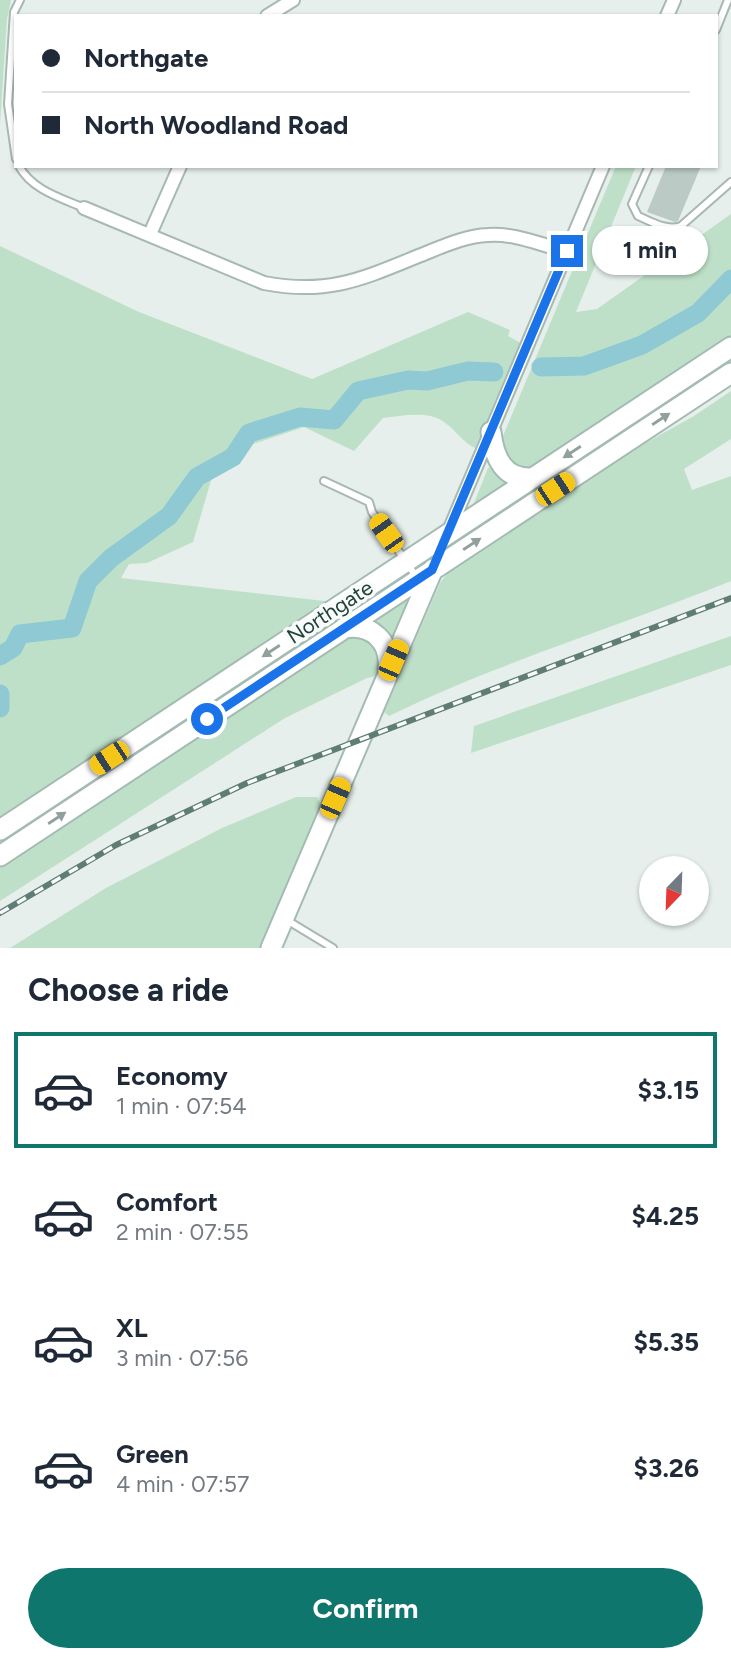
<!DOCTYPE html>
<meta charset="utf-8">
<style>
:root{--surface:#fff;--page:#f2f2f3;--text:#1f2937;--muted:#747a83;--line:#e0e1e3;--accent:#0f766e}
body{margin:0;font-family:Figtree,sans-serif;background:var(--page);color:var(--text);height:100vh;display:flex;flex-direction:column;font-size:26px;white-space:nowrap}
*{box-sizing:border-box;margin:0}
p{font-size:23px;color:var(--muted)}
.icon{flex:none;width:38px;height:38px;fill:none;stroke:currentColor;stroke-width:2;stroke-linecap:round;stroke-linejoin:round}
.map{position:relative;height:948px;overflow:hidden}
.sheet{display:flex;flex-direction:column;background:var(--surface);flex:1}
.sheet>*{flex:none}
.top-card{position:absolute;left:14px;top:14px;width:704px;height:154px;border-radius:0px;box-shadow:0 2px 5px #0004;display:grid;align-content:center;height:154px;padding:0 28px;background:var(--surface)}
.needle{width:46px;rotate:203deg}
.controls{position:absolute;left:639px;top:856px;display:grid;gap:14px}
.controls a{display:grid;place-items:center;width:70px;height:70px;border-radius:50%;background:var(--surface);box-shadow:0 2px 5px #0004;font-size:35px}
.end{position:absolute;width:32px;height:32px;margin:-16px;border:9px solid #1a73e8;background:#fff;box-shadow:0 0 0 4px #fff}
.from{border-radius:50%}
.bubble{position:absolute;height:49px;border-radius:24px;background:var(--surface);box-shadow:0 2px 5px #0004;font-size:23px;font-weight:700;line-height:49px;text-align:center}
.car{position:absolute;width:21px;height:42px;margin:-21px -10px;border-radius:9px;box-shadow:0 0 5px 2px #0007;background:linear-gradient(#f5c518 24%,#345 0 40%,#f5c518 0 76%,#345 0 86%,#f5c518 0)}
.top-card b{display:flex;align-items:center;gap:24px;height:66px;font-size:26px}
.top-card b+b{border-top:2px solid var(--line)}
.top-card i{width:18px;height:18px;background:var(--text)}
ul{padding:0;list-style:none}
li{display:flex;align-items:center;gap:21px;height:116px;margin:0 14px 10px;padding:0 14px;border:4px solid transparent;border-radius:0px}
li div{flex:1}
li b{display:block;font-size:26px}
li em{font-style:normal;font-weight:700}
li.current{border-color:var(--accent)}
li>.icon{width:63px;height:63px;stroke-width:1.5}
h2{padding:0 28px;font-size:32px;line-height:84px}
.action{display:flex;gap:14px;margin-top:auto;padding:14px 28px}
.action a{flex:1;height:80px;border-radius:42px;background:var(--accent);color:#fff;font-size:28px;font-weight:700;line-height:80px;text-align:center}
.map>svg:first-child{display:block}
.green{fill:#bfe0c8}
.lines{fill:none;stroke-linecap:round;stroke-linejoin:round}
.river{stroke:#8ec9d4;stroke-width:19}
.building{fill:#bbcac4}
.lane-casing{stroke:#a8b8b2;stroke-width:10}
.street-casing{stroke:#a8b8b2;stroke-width:16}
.secondary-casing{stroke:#a4bbb3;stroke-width:23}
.lane{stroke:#fff;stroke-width:6}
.street{stroke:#fff;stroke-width:12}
.secondary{stroke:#fff;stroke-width:19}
.rail-casing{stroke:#5f7d75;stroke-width:6}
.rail{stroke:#f7fbf9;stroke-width:3.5;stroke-dasharray:10;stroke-linecap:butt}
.oneway{fill:#92a09c}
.route{stroke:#1a73e8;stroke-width:9}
.labels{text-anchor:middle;stroke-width:7;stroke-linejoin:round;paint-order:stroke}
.street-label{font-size:21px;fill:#24423a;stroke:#f7fbf9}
</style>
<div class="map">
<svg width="731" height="948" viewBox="0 0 731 948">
<rect width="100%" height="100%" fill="#e6efeb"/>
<!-- green -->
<path class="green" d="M0,0H11L7,19L0,124Z
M616,166H636L576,312L597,309L731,214V341L532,470L511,466L500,448L503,436Z
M0,246L139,312L312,379L468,312L510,330L508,336L521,343L475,448C462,442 456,430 444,422C428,410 402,416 383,418L354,451L304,427L253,444L215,467L193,542L147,563L129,564L121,578L333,602L0,830Z
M731,391V439L684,469L692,490L731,476V581C618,627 499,662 389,716L384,712L440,583L450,570L624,455L694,416Z
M491,467L511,483L477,508L474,503L488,468Z
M405,599L408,603L394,639L390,640L372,621Z
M351,636L364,637L375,644L381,666L377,676L367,678L285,718L0,901V866Z
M731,636V665L471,753L474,726Z
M296,797H317L322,807L261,948H10L106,888L222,828Z"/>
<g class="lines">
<!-- river -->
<path class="river" d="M541,367L584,366L642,345L698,313L731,279
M0,656L13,648L20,634L72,628L88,581L111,558L169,516L197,477L233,457L249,433L300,417L334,420L358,391L408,380L427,381L468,371L494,372
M0,694V708"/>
</g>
<!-- building -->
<path class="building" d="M666,166H701L678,221L675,222L647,212Z"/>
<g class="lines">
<defs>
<path id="lane" d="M716,30L728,0
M16,159L8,104L14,12L20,0
M19,166C32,190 61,198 84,208
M649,166L632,204L638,216C652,222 666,231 681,226L731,182
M324,481L369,502L372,512L417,578
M285,919L333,948"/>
<path id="street" d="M267,16L293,0
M667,16L674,0
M84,208L264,283C331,296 366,277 426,253C446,245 466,236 488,235C516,233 540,245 567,251
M150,234L180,166
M448,533L603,166"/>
<path id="secondary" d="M491,432C494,458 504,480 533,478
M344,628C372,623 391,642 388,669
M0,830L731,347
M0,856L731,373
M271,948L433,569"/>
</defs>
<!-- lane casing -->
<use href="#lane" class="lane-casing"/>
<!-- street casing -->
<use href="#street" class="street-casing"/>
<!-- secondary casing -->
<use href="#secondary" class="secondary-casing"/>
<!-- lane -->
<use href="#lane" class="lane"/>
<!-- street -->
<use href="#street" class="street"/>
<!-- secondary -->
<use href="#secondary" class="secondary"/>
<defs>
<path id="rail" d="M0,913L116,845L247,783L731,598"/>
</defs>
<!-- rail casing -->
<use href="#rail" class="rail-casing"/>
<!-- rail -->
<use href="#rail" class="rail"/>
</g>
<!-- one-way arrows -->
<defs><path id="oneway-solid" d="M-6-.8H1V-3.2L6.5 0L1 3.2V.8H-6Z" transform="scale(1.75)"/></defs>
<g class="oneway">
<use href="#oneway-solid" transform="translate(661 419) rotate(-33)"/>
<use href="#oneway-solid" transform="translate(572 452) rotate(147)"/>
<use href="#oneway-solid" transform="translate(472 544) rotate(-33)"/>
<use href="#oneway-solid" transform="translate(271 651) rotate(147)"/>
<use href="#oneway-solid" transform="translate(57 818) rotate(-33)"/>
</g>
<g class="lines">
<!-- route -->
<path class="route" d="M207,719L432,570L567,251"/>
</g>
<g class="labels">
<!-- street labels -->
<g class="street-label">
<text transform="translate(330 612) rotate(-33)" y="7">Northgate</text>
</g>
</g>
</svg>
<div class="controls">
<a><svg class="needle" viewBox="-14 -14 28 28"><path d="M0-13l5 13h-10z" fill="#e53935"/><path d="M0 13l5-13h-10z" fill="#747a83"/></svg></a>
</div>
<i class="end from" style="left:207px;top:719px"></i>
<i class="end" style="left:567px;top:251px"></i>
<div class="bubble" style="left:592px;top:226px;width:116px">1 min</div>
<i class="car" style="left:555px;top:489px;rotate:57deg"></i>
<i class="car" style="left:386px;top:533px;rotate:325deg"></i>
<i class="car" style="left:393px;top:660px;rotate:23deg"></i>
<i class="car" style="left:109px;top:758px;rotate:237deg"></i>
<i class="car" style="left:335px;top:798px;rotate:23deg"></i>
<div class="top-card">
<b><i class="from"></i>Northgate</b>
<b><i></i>North Woodland Road</b>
</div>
</div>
<section class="sheet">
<h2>Choose a ride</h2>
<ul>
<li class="current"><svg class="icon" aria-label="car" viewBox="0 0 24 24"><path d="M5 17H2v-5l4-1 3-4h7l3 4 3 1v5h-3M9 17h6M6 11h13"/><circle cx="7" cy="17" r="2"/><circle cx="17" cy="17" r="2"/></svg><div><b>Economy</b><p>1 min · 07:54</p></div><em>$3.15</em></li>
<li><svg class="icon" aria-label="car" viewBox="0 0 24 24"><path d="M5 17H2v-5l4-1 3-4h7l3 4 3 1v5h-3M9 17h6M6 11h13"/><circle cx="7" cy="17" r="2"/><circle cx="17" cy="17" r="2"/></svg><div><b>Comfort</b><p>2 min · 07:55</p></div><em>$4.25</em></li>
<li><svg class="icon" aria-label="car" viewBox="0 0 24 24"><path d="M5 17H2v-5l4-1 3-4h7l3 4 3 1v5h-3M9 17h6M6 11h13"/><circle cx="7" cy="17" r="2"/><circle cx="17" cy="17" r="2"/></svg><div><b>XL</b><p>3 min · 07:56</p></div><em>$5.35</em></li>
<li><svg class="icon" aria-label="car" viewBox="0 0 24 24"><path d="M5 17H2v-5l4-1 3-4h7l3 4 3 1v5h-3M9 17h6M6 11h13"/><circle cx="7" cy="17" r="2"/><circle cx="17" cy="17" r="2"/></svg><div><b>Green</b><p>4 min · 07:57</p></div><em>$3.26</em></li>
</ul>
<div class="action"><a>Confirm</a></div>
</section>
